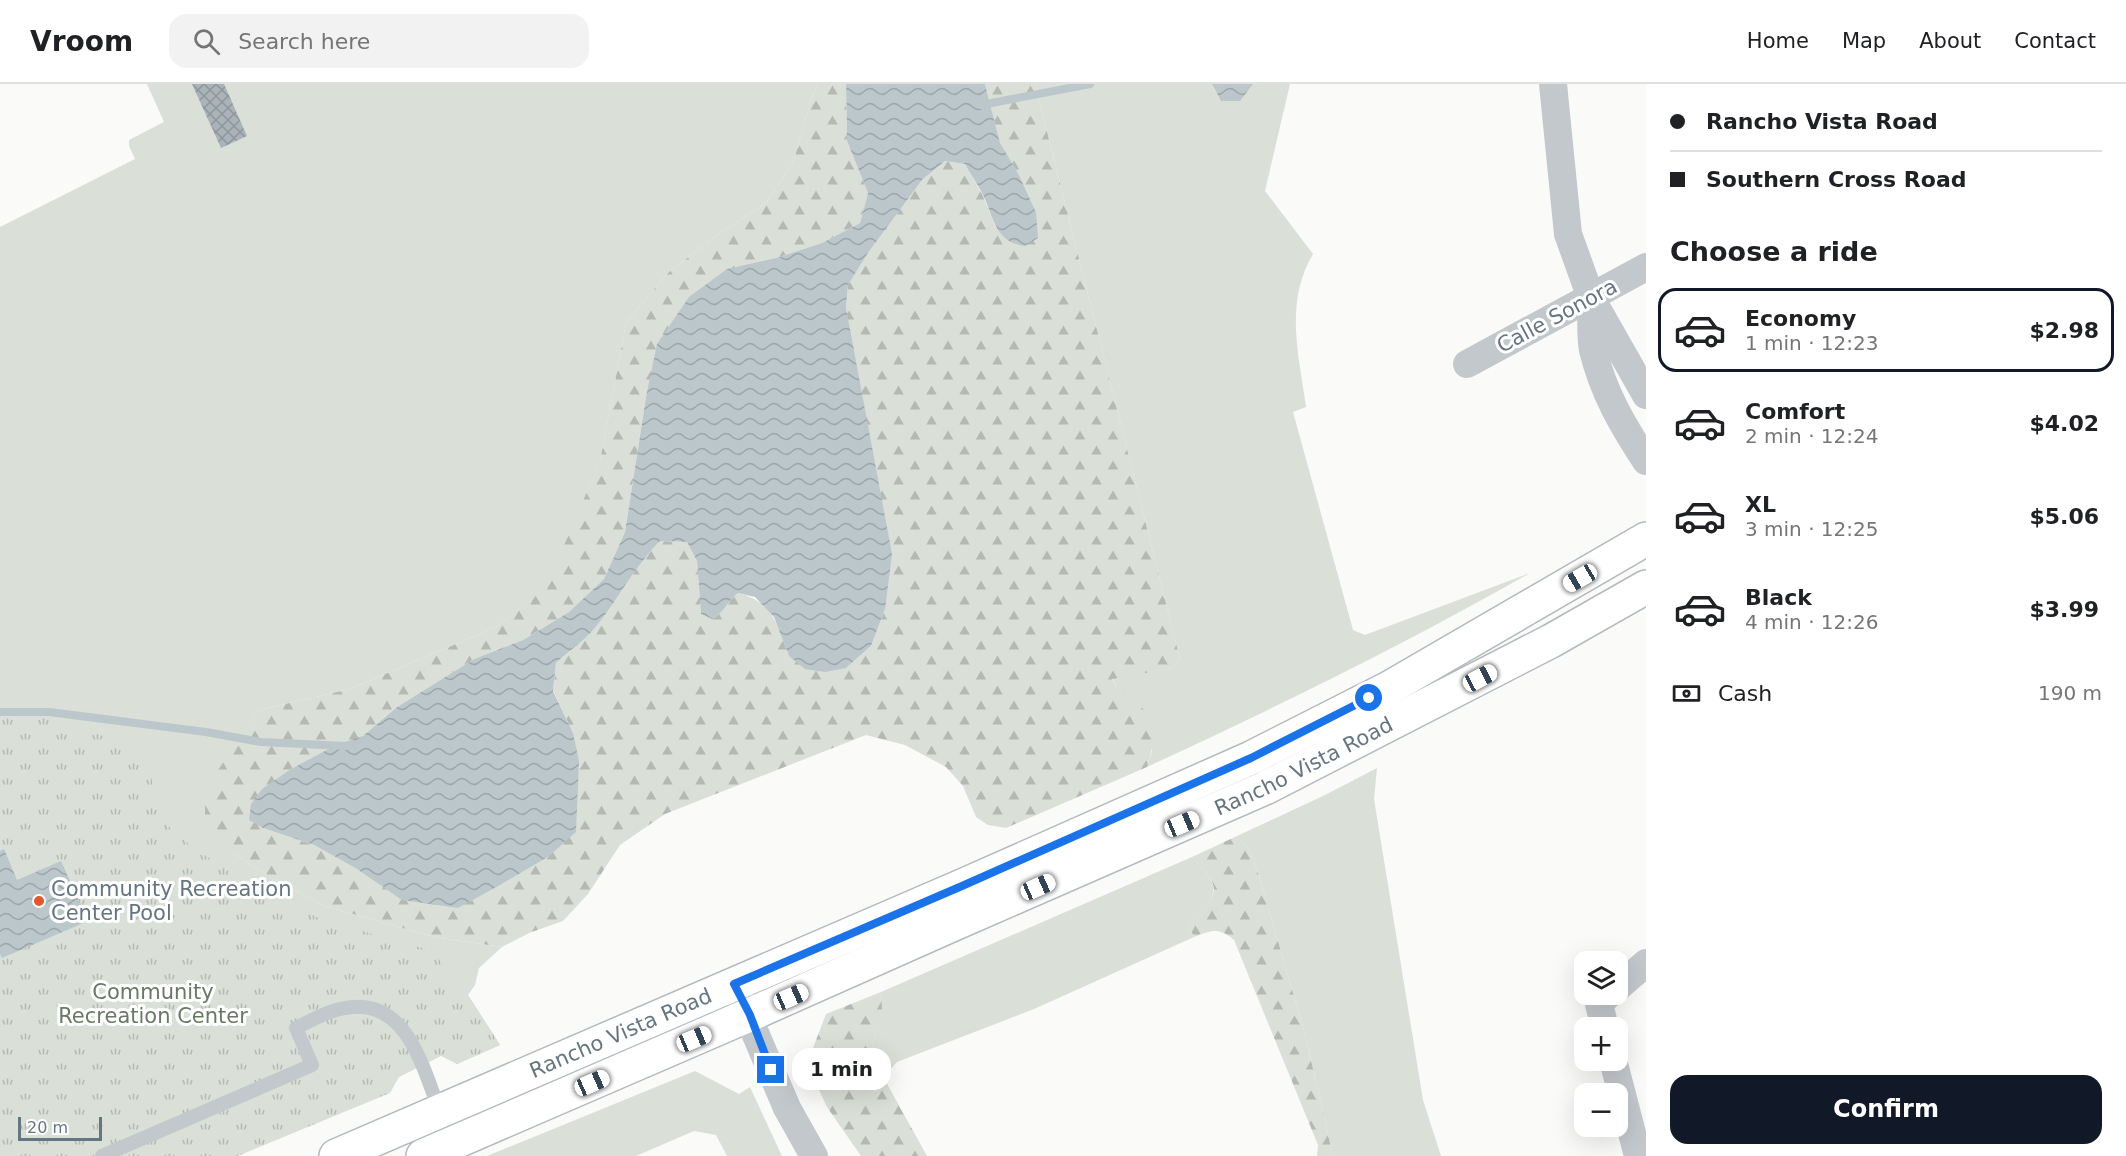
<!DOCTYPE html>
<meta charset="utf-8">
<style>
:root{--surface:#fff;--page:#f2f2f2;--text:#202124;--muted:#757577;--line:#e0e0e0;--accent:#111827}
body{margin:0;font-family:"DejaVu Sans",sans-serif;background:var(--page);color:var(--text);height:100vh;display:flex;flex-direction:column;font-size:22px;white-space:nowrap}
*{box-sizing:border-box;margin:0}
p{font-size:20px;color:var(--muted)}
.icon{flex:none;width:33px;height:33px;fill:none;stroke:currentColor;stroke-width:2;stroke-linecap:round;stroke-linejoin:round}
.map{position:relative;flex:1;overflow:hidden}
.panel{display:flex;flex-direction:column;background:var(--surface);width:480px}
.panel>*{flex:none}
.hud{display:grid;align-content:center;height:132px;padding:0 24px;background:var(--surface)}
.fabs{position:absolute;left:1574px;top:867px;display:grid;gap:12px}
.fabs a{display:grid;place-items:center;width:54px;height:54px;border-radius:12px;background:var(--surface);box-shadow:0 6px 24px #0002;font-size:30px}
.scale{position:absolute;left:18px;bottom:15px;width:84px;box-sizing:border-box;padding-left:6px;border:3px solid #657683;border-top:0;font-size:16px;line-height:21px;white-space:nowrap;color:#657683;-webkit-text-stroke:4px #fff;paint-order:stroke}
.end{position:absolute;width:27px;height:27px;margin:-14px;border:8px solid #1a73e8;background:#fff;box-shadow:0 0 0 3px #fff}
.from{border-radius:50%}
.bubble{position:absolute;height:42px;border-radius:18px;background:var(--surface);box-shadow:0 6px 24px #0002;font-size:20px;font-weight:700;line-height:42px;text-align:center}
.car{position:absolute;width:18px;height:36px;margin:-18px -9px;border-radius:8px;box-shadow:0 0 4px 2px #0007;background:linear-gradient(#fff 24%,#345 0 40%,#fff 0 76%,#345 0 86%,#fff 0)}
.hud b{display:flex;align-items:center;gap:21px;height:57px;font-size:22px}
.hud b+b{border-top:2px solid var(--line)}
.hud i{width:15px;height:15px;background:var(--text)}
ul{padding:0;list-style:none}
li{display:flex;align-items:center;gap:18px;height:84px;margin:0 12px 9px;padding:0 12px;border:3px solid transparent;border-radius:18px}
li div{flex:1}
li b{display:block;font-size:22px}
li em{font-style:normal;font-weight:700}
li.current{border-color:var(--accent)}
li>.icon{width:54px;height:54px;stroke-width:1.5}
h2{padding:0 24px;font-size:27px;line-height:72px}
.pay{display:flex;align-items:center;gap:15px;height:66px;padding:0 24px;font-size:22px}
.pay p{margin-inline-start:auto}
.button{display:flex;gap:12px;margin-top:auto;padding:12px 24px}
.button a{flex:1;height:69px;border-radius:18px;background:var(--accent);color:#fff;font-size:24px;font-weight:700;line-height:69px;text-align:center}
header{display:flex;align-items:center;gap:36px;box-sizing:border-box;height:84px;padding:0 30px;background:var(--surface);border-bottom:2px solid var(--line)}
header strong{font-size:28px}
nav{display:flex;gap:33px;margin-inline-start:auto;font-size:21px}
.search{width:420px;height:54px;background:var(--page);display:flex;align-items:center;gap:15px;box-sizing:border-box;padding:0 21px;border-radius:18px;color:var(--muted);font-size:22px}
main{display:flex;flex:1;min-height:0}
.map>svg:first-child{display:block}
.green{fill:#dadfd7}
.forest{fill:url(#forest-firs)}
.park{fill:url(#park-tufts)}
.water{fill:url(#water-waves)}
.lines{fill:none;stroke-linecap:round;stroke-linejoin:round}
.stream{stroke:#bbc7cb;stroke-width:8}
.building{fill:url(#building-cross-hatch)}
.secondary-casing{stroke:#b3babf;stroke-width:36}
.lane{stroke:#c3c8cc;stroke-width:14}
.street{stroke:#c3c8cc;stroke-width:28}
.secondary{stroke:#fff;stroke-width:33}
.route{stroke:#1a73e8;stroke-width:8}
.poi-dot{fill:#e4572e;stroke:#fff;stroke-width:2}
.labels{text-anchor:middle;stroke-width:6;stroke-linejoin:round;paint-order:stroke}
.street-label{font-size:21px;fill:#657683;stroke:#fff}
.poi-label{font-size:21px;fill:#657683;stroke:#fff;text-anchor:start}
.park-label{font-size:21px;fill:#687a64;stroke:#fff}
</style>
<header>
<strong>Vroom</strong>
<div class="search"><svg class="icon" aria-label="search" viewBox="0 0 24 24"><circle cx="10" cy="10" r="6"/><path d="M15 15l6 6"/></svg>Search here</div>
<nav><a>Home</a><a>Map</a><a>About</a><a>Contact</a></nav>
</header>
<main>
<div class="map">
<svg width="1646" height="1072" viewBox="0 0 1646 1072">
<defs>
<pattern id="forest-firs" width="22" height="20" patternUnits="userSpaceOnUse" patternTransform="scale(1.5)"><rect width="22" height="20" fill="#dadfd7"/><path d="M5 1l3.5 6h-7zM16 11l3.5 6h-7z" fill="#b4b9b4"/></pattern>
<pattern id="park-tufts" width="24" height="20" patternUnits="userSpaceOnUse" patternTransform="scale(1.5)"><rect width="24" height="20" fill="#dadfd7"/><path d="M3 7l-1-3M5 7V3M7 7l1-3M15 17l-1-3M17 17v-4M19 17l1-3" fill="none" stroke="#b4b9b4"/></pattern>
<pattern id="water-waves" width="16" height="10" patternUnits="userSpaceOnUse" patternTransform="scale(1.5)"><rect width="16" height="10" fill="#bbc7cb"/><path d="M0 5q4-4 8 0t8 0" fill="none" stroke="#9ca6aa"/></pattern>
<pattern id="building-cross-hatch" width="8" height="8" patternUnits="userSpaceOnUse" patternTransform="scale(1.5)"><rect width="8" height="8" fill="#aab3b9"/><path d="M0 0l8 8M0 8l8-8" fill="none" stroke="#8e969c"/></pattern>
</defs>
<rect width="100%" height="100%" fill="#fafaf8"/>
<!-- green -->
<path class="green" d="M147,0H818L811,16L793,79L766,119L713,154L669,188L626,239L600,377L547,504L496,543L350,605L259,626L241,653L233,769L268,792L325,822L434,853L502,863L479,884L475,901L468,911L500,961L457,980L0,673V143L135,75L129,62V56L164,38Z
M1035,0H1212L1221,17L1240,16L1253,0H1290L1265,107L1313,170C1284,219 1299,271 1306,323L1293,328L1353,546L1365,551L1530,489C1405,560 1277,623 1147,683L1152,667L1141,623L1120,608L1112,594L1173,584L1180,575Z
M1377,684L1374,715L1423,1016L1441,1072H1333L1305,950L1259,792L1249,766L1237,752L1325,711Z
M1192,773C1225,807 1217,809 1189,842L1194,853L1034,925L897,978L888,988L873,978L869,966C879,944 882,932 881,908Z
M695,987L739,1010L750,1003L782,1072H727L716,1051L694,1047L636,1072H487Z"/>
<!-- forest -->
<path class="forest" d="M818,0H846L847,57L868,109L860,139L822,159L776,174L646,313L625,448L604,495L569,528L523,556L474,575L397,623L363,652L336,662L291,685L263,744L314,761L357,785L457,824L495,804L548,773L573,649L553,606L556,579C569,568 584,557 595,544C618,516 634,483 660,457L687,458L697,477L701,530L712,535C725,528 726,519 738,509C774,518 777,541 789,572L846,584L871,562L885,525L846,224L848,201L868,169L922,96L945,77L965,80L982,110L996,144L1036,128L1018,89L1000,60L985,0H1035L1180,575L1173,584L1112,595C1121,610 1126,610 1139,621C1158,637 1154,662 1147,683L1006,744L988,741L976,733L963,702L946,683L905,661L866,651L665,730L620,761L588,810L563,837L529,849L502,863L434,853L325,822L268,792L233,769L215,749L205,733V710L216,689L259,626L350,605L496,543L546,504L600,377L626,239L669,188L713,154L766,119L793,79L811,16Z
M1237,752L1249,766L1259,792L1305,950L1333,1072H1317L1318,1061L1234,856C1219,843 1212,846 1194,853L1189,842C1217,807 1226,809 1192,773Z
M881,908C881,916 883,925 881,932C878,951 867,959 873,978L888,988L886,998L927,1072H861L827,1023L807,980L826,930Z"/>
<!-- park -->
<path class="park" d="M0,622L54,636L125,659L142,670L151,692L156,720L170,744L190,761L231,789L268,810L323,836L422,864L437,872L454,899L468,911L500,961L457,980L441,972L399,993L390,1009L238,1072H0Z"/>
<!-- water -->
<path class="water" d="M846,0H985L1000,59L1018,89L1036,128L1038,154L1025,162C994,158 994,133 982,109C977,99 970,90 965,80L945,77L922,96L868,169L848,201L846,224L892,470L885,525L871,562L846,584L825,588L805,585L789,572L774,533L755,513L738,509C726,519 725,528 712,535L701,530L697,477L687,458L660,457C634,483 618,516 595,544C584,557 568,568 556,579L553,607L573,649L579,677L576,748L548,773L495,804L458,824L402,816L357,785L314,761L263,744L249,736L251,720L262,705L291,685L336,661L363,652L397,623L474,575L523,556L569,528L604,495L625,448L646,313L657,260L689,213L727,185L776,174L822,159L860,139L868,109L847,57Z
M1212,0H1253L1240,17H1221Z
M4,765L17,796L61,777L88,837L2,874L0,870V767Z"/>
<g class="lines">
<!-- stream -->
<path class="stream" d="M981,21L1090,0
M0,628H49L206,648L261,658L345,662"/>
</g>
<!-- building -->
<path class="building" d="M192,0H224L247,52L221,64Z"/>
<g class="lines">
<defs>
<g id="secondary">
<path id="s1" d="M336,1072L962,802L1251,674L1389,604L1646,455"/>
<path id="s2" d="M423,1072L749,931L956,839L1265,704L1551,557L1646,503"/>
</g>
</defs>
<!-- secondary casing -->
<use href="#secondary" class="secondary-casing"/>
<!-- lane -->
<path class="lane" d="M102,1072L312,981L296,944C314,935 333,924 353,923C409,919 423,986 440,1027"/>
<!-- street -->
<path class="street" d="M1553,0L1568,150L1591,214L1646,311
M1591,219C1592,234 1590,252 1593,266C1603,308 1623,342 1646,377
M1467,280L1646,183
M1617,904L1646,879
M739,911L787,1024L814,1072
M1605,944L1599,920L1609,910
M1613,976L1638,1072"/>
<!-- secondary -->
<use href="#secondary" class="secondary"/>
</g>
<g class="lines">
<!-- route -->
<path class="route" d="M771,986L750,931L734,900L962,802L1251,674L1369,614"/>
</g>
<!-- markers -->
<circle class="poi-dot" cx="39" cy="817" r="6"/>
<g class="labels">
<!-- street labels -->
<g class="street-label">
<text transform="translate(1557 232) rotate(-28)" y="7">Calle Sonora</text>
<text dy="7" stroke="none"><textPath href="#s2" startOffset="963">Rancho Vista Road</textPath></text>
<text dy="7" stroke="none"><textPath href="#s1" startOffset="310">Rancho Vista Road</textPath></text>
</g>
<!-- poi labels -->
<g class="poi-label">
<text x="51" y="812">Community Recreation<tspan x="51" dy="24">Center Pool</tspan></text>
</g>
<!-- park labels -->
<g class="park-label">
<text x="153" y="915">Community<tspan x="153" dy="24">Recreation Center</tspan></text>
</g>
</g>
</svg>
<div class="fabs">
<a><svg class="icon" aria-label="layers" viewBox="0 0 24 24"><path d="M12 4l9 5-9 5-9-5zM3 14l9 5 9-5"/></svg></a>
<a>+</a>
<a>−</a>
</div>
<div class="scale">20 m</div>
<i class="end from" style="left:1369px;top:614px"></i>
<i class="end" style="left:771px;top:986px"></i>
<div class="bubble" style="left:792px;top:964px;width:99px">1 min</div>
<i class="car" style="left:1580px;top:494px;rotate:240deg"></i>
<i class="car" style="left:1480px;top:594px;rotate:62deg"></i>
<i class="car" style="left:1182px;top:740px;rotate:67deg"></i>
<i class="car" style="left:1038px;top:803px;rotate:66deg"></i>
<i class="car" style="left:791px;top:913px;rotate:66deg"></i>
<i class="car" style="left:694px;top:955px;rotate:67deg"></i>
<i class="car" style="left:592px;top:999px;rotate:66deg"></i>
</div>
<section class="panel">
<div class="hud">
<b><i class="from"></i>Rancho Vista Road</b>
<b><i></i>Southern Cross Road</b>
</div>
<h2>Choose a ride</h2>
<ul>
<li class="current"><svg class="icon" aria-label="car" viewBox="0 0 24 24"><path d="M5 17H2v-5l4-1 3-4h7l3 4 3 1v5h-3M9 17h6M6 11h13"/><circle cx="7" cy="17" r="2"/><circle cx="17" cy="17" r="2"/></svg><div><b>Economy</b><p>1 min · 12:23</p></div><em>$2.98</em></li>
<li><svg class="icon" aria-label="car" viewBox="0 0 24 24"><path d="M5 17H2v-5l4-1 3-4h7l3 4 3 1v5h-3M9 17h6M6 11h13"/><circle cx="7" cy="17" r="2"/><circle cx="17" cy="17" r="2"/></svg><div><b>Comfort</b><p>2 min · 12:24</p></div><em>$4.02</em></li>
<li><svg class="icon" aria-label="car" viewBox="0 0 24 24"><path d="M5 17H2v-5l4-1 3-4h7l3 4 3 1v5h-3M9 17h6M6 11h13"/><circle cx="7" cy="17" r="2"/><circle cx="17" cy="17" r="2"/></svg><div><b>XL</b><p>3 min · 12:25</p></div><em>$5.06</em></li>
<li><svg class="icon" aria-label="car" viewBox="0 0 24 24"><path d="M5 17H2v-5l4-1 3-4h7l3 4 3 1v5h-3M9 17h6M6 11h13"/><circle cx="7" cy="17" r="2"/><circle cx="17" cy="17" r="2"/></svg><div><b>Black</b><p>4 min · 12:26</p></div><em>$3.99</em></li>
</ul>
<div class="pay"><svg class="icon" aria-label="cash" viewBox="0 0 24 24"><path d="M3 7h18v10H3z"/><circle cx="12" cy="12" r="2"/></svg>Cash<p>190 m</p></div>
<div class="button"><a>Confirm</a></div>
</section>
</main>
